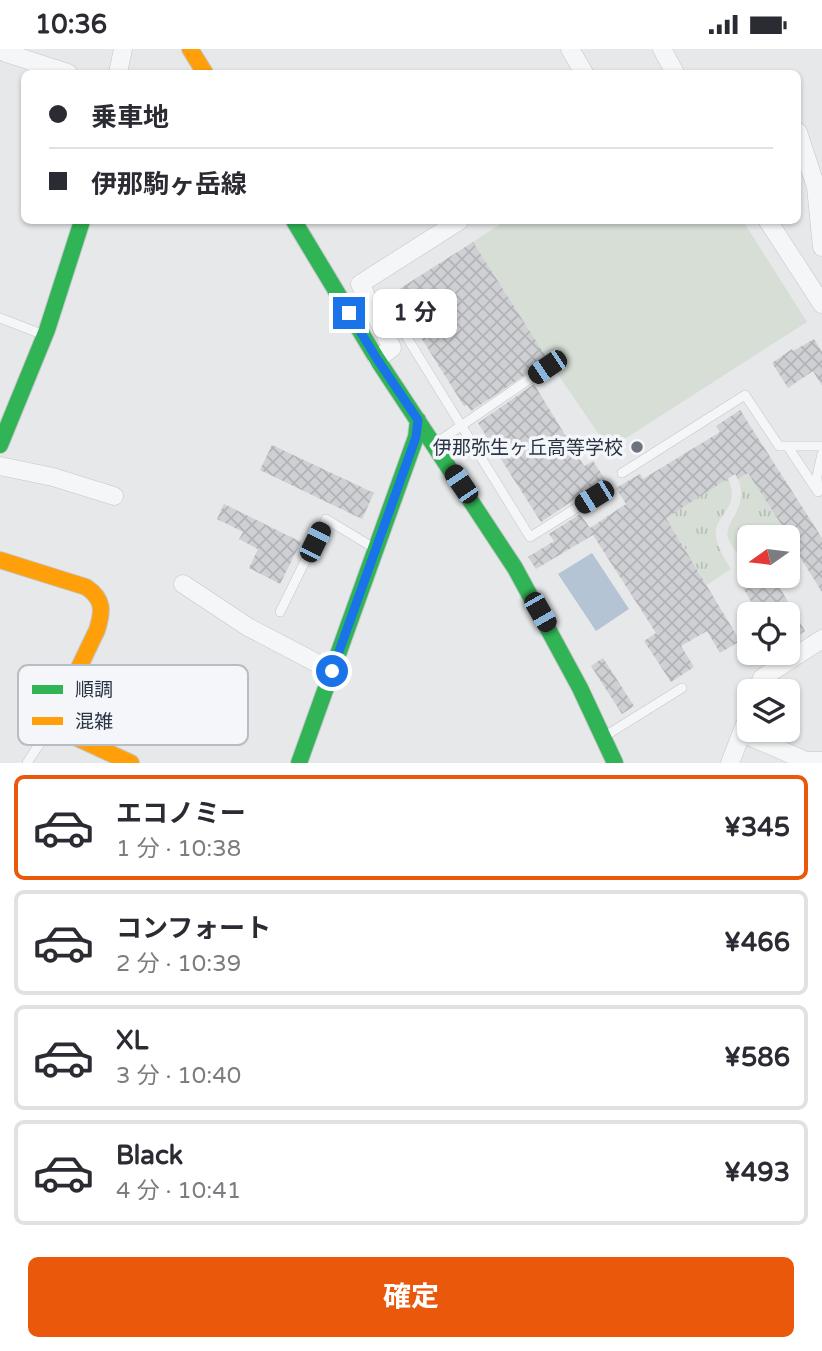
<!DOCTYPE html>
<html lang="ja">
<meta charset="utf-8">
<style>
:root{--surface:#fff;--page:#f2f2f3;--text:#2b2b33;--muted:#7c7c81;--line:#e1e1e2;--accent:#ea580c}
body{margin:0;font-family:"Varela Round","Noto Sans JP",sans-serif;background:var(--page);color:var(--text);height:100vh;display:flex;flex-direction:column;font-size:26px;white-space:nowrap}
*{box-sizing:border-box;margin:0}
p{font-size:23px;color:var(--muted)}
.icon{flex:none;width:38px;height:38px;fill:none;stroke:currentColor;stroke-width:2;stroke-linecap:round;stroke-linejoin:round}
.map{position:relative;height:714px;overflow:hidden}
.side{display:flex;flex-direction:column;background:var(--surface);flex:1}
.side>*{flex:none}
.top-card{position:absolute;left:21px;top:21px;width:780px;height:154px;border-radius:10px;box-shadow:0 2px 5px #0004;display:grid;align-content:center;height:154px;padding:0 28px;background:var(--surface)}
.needle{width:46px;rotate:256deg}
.fabs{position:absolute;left:737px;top:476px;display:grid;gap:14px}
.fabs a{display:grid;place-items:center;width:63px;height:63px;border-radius:10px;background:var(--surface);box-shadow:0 2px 5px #0004;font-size:35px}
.end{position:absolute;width:32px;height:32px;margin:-16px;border:9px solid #1a73e8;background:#fff;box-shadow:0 0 0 4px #fff}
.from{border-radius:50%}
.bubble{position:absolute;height:49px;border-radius:10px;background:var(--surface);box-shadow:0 2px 5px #0004;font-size:23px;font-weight:700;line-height:49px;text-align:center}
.car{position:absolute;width:21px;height:42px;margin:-21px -10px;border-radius:9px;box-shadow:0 0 5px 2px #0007;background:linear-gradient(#222 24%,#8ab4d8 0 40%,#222 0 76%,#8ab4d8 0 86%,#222 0)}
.top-card b{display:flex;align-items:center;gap:24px;height:66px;font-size:26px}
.top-card b+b{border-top:2px solid var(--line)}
.top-card i{width:18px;height:18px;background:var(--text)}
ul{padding:12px 0 0;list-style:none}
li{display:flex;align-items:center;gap:21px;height:105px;margin:0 14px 10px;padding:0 14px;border:4px solid var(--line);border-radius:10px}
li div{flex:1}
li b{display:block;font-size:26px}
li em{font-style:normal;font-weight:700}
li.active{border-color:var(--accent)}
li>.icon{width:63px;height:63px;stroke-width:1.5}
.cta{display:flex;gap:14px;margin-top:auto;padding:14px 28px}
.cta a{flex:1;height:80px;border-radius:10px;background:var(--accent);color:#fff;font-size:28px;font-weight:700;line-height:80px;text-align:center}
.status{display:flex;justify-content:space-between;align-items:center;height:49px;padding:0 35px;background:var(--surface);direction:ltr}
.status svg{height:19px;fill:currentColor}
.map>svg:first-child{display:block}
.grass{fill:url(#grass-tufts)}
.park{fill:#d6ded6}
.water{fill:#b4c4d5}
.building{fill:url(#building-cross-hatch)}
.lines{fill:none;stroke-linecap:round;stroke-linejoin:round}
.lane-casing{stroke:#c4c6c8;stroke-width:10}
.street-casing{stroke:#c4c6c8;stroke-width:19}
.fast-casing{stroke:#c4c6c8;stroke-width:18}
.slow-casing{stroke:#c4c6c8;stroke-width:18}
.lane{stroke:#f5f6f7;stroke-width:9}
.street{stroke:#f5f6f7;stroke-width:18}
.fast{stroke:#30b455;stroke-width:16}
.slow{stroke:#ff9f0a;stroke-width:16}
.route{stroke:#1a73e8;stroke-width:9}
.poi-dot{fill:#6c737f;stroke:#f4f6f9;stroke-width:2.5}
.labels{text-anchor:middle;stroke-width:7;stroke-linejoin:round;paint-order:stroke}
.poi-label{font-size:19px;fill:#2b3445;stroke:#f4f6f9;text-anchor:end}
.key{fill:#f4f6f9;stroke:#b8bcc3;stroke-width:2}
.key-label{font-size:19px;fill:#2b3445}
</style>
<div class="status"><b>10:36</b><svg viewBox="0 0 49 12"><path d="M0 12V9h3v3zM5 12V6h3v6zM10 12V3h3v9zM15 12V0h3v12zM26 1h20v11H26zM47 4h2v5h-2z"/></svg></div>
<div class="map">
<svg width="822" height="714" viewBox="0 0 822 714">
<defs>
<pattern id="grass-tufts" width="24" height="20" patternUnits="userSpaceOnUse" patternTransform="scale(1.75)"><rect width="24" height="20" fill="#d6ded6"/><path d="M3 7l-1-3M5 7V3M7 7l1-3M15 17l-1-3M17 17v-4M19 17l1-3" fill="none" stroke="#b8bfb9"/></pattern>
<pattern id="building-cross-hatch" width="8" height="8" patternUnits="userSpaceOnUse" patternTransform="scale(1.75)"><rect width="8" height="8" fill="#ced0d3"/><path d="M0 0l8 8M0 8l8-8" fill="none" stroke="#b1b3b6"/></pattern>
</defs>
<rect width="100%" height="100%" fill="#e6e8ea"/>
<!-- grass -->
<path class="grass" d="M748,424L788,486L784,488H749V510L744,513C739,506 731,497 728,489C723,473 750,459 738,430Z
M728,429C742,461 713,464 716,488C718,499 725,511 731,520L707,536L665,467Z"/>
<!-- park -->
<path class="park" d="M505,172H743L807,273L609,400L548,311L473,193Z"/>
<!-- water -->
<path class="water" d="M592,504L629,560L596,582L558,525Z"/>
<!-- building -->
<path class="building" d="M473,193L548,311L471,362L467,356L464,357L393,244Z
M814,290L822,303V337L813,322L788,339L772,314L792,300L793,302Z
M534,335L584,417L593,412L605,430L541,473L478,374Z
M740,361L822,489V543L800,508L788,517V486L748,424L738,430L735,425L666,469L740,592L720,604L707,582L681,597L694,618L671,633L644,592L656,584L593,486L536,520L528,508L554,492L549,485L580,465L590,479L626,455L616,439L640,425L643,430L720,383L716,377Z
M272,396L374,444L362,470L260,421Z
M224,455L301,493L280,535L249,519L258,500L239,490L243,483L217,470Z
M748,527H773L805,582L788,593V565H765L761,558L756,561L739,532Z
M603,609L634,657L622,665L591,617Z"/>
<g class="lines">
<defs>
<path id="lane" d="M0,269L44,286
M403,282L530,488L594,448
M436,394L547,318
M788,398L818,443L817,427L822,405
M622,424L745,346L779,397H822
M280,563L326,470L374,499
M605,687L682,639
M27,714L51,677"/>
<path id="street" d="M4,0L6,4L68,24
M570,0L584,24
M662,0L675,24
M118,24L123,0
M798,83L816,138L822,198
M768,172L822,255
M377,310L392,299L360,235L459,172
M0,417L53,428L114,447
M183,535L248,578L332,622
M757,642L762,629L822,590
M742,684L806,712H822
M730,714L749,665"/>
<path id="fast" d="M294,172L377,310L515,519L580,639L615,714
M0,396L47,281L82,172
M299,714L416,388L418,371"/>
<path id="slow" d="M190,0L205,24
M0,511L86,538C104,550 103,562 97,581L51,677L131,714"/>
</defs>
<!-- lane casing -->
<use href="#lane" class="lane-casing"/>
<!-- street casing -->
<use href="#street" class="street-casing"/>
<!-- fast casing -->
<use href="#fast" class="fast-casing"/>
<!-- slow casing -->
<use href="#slow" class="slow-casing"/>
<!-- lane -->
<use href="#lane" class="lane"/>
<!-- street -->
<use href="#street" class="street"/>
<!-- fast -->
<use href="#fast" class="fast"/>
<!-- slow -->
<use href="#slow" class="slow"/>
</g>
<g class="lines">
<!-- route -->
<path class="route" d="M332,622L416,388L418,371L377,310L349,264"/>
</g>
<!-- markers -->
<circle class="poi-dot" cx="637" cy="398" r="7"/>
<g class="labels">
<!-- poi labels -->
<g class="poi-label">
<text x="623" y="405">伊那弥生ヶ丘高等学校</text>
</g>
</g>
<!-- legend -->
<rect x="18" y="616" width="230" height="80" rx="10" class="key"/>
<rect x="32" y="636" width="31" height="9" fill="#30b455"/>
<rect x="32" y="668" width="31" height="8" fill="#ff9f0a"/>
<g class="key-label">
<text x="75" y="647">順調</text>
<text x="75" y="679">混雑</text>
</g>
</svg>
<div class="fabs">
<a><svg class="needle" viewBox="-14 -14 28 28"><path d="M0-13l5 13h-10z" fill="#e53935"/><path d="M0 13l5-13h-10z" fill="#7c7c81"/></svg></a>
<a><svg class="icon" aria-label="locate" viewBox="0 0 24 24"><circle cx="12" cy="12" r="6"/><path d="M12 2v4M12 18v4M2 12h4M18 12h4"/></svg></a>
<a><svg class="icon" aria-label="layers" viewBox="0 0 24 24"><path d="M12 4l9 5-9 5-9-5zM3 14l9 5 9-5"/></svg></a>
</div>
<i class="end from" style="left:332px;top:622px"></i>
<i class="end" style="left:349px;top:264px"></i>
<div class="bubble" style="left:373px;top:240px;width:84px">1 分</div>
<i class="car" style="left:547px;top:318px;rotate:236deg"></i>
<i class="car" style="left:461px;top:435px;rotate:326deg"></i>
<i class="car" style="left:594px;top:448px;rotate:238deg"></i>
<i class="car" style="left:315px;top:493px;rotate:26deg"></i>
<i class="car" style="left:540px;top:563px;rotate:150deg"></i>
<div class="top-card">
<b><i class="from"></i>乗車地</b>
<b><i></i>伊那駒ヶ岳線</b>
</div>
</div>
<section class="side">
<ul>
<li class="active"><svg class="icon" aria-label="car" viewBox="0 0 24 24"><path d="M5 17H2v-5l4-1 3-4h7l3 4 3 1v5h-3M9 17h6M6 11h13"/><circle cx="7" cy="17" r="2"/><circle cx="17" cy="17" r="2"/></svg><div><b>エコノミー</b><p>1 分 · 10:38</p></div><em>¥345</em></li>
<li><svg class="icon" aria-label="car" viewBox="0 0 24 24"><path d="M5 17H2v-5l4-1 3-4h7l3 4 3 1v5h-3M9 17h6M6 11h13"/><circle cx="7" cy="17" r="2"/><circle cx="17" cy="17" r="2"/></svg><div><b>コンフォート</b><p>2 分 · 10:39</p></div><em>¥466</em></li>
<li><svg class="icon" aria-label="car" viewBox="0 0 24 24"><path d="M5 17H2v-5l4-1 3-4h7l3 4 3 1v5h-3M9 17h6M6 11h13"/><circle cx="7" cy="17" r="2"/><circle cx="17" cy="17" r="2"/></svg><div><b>XL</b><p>3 分 · 10:40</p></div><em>¥586</em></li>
<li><svg class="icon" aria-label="car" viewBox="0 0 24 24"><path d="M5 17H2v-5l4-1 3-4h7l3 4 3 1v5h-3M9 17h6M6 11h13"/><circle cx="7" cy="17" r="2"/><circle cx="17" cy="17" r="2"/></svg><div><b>Black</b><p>4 分 · 10:41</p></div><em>¥493</em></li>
</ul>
<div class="cta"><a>確定</a></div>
</section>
